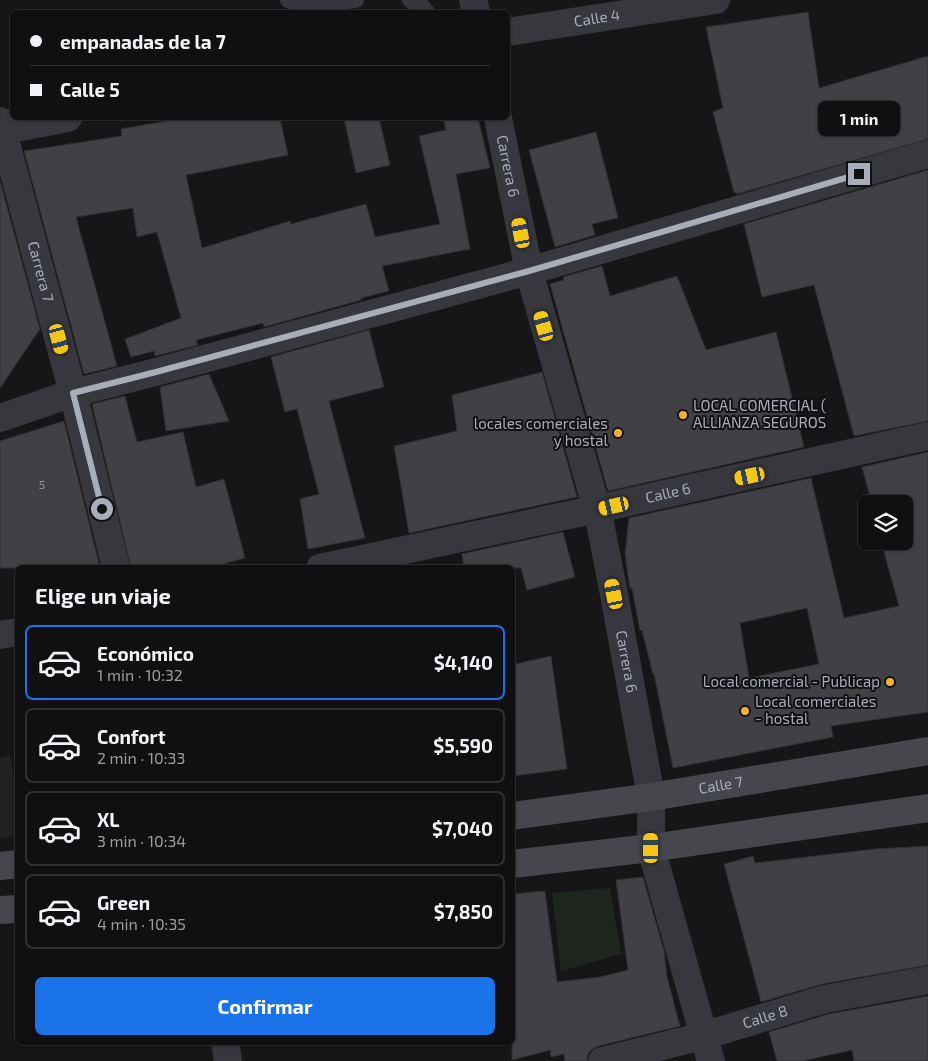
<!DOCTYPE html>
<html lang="es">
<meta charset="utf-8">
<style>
:root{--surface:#101012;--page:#19191b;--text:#f1f3f6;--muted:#9c9d9f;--line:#303032;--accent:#1a73e8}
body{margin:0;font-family:"Exo 2",sans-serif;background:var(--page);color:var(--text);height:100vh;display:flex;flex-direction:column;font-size:19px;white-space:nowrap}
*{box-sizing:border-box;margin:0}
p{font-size:16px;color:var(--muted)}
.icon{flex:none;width:28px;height:28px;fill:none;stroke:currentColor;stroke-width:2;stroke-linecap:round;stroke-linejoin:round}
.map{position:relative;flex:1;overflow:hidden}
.sheet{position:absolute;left:15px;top:565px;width:500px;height:480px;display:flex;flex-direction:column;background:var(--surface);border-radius:8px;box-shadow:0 1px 4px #0004,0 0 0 1px var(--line)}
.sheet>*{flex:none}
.banner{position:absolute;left:10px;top:10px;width:500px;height:110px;border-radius:8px;box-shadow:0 1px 4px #0004,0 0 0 1px var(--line);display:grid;align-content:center;height:110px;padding:0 20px;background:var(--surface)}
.fabs{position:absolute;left:858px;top:495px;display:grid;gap:10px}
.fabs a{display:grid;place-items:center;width:55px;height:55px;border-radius:8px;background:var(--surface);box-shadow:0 1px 4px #0004,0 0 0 1px var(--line);font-size:25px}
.end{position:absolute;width:22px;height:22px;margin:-11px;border:6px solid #a8adb8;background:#111;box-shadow:0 0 0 2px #111}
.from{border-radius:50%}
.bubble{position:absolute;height:35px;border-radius:8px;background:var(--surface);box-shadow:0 1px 4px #0004,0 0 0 1px var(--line);font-size:16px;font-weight:700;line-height:35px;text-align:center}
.car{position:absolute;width:15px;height:30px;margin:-15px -8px;border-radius:6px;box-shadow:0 0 4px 1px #0007;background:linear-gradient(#f5c518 24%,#345 0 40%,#f5c518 0 76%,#345 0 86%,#f5c518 0)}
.banner b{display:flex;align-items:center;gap:18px;height:48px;font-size:19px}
.banner b+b{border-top:1px solid var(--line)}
.banner i{width:12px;height:12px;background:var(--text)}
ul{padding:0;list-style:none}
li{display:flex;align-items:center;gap:15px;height:75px;margin:0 10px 8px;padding:0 10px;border:2px solid var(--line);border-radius:8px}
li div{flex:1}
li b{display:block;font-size:19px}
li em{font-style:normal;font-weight:700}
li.current{border-color:var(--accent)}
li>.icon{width:45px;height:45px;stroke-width:1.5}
h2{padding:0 20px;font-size:22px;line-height:60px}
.button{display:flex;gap:10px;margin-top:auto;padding:10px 20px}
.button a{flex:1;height:58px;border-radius:8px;background:var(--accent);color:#fff;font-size:20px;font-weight:700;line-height:58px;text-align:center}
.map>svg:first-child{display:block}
.built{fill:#222225}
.green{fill:#1e261f}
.building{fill:#404145;stroke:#303034;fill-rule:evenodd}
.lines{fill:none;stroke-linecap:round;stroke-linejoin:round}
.lane{stroke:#37383d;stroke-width:16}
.street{stroke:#37383d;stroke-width:28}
.secondary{stroke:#45474d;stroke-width:28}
.route{stroke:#a8adb8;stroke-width:6}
.poi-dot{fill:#f2b134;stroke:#111113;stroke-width:2}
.labels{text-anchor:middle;stroke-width:4;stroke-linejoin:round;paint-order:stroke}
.number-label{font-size:12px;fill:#8e929b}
.street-label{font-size:15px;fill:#a8adb8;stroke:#111113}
.poi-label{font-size:15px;fill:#a8adb8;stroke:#111113;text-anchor:start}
</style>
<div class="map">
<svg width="928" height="1061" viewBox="0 0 928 1061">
<rect width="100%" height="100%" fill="#161618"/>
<!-- built -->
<path class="built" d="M10,755L17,792V836L0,838V758Z"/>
<!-- green -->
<path class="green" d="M610,888L621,954L561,971L552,893Z"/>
<!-- building -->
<path class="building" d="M808,12L819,88L928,56V139L737,194L736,192L734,193L713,112L723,108L706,27Z
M184,118H280L288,155L186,175L202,248L290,221L291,224L366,204L375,237L440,224L419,136L446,130L443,118H478L490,168L456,174L470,249L382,266L389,291L361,298V300L264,327L263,323L196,340L198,345L155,356L154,351L131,357L125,339L181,318L157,232L137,237L133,208L76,217L117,366L84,374L24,151L122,136L121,129Z
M344,118H379L390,165L356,173Z
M596,132L618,218L592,224L595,235L555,247L529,150Z
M928,170V421L854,436L814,285L762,297L744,224Z
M0,181L40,329L0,388Z
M602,266L610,296L677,276L706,350L776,332L804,447L608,491L550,284L564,280L563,277Z
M369,330L384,387L329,401L365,538L308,549L300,499L319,494L297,409L285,412L271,357Z
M542,372L577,497L409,533L394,446L457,431L452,395Z
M209,374L229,421L166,431L160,387Z
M125,396L137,442L183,432L196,487L224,479L245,558L208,568H131L92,404Z
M64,421L100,568H0V441Z
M928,452V712L831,726L833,737L673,768L654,674H653L642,630L640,631L632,588L630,589L625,554L629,518L811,478L844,618L899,606L881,541H904V504H872L862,467ZM807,608L819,664L749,678L740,623Z
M563,532L575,577L527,590L521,568H464L462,554Z
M551,656L567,769L512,776V665Z
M928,846V965L822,984L761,1002L724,864L753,856L755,863L875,849Z
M643,877L664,951L667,977L680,1026L598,1046L591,1050L587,1056V1061H565L564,1054L551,1057L550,1050L512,1060V894L545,891L557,982L600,977L628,970L616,880Z
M928,996V1061H854L852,1050L802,1061H777L769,1032L829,1014Z"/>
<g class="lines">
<!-- lane -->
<path class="lane" d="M288,0L305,5L356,0
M410,0L422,6L427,12"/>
<!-- street -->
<g class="street">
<path d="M473,0L476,12"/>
<path id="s1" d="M508,32L716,0"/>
<path id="s2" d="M498,118L529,271L598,513L614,594L651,797V848L711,1061"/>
<path id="s3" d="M0,121L73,393L116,568"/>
<path d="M0,131L68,118"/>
<path d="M0,418L73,393L156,372L529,271L928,154"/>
<path id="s4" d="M320,568L597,509L928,436"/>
<path d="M0,635L18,632"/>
<path d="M225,1042L228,1061"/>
<path id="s5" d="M602,1061L703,1036L825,999L928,980"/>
</g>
<!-- secondary -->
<g class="secondary">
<path id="s6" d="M512,816L651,797L928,751"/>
<path d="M512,864L651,848L928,808"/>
<path d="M0,866L18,864"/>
<path d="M0,910L18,909"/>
</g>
</g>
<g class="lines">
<!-- route -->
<path class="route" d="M102,509L73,393L156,372L529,271L859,174"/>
</g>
<!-- markers -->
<g class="poi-dot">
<circle cx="683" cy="415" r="5"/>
<circle cx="618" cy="433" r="5"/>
<circle cx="890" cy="682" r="5"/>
<circle cx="745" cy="711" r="5"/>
</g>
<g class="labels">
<!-- number labels -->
<g class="number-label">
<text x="42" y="489">5</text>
</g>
<!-- street labels -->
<g class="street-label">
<text dy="5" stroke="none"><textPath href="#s1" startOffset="90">Calle 4</textPath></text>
<text dy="5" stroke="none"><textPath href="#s2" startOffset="49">Carrera 6</textPath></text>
<text dy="5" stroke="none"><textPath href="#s3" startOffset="156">Carrera 7</textPath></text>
<text dy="5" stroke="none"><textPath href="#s4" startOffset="356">Calle 6</textPath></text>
<text dy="5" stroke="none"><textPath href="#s2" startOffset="559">Carrera 6</textPath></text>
<text dy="5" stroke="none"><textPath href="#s6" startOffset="211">Calle 7</textPath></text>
<text dy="5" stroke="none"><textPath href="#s5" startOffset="169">Calle 8</textPath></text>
</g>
<!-- poi labels -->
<g class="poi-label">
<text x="693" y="411">LOCAL COMERCIAL (<tspan x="693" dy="17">ALLIANZA SEGUROS</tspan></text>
<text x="608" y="429" text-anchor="end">locales comerciales<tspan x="608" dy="17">y hostal</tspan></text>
<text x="880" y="687" text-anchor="end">Local comercial - Publicap</text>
<text x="755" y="707">Local comerciales<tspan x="755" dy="17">- hostal</tspan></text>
</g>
</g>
</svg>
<div class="fabs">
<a><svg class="icon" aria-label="layers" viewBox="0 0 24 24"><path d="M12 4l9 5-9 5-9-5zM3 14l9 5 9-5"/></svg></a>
</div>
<i class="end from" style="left:102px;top:509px"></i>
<i class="end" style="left:859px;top:174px"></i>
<div class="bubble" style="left:818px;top:101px;width:82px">1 min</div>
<i class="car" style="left:521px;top:233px;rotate:349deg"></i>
<i class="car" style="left:544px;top:326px;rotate:344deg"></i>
<i class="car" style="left:59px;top:339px;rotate:165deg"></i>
<i class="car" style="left:750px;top:476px;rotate:258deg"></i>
<i class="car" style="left:614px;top:506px;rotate:257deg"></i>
<i class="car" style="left:614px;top:594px;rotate:349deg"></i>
<i class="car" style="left:651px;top:848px;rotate:0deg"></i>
<div class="banner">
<b><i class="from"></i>empanadas de la 7</b>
<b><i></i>Calle 5</b>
</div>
<section class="sheet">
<h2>Elige un viaje</h2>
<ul>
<li class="current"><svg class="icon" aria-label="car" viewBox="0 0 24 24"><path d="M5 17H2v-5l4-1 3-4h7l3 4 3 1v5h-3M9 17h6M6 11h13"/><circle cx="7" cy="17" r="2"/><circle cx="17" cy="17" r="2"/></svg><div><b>Económico</b><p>1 min · 10:32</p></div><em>$4,140</em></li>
<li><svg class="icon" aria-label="car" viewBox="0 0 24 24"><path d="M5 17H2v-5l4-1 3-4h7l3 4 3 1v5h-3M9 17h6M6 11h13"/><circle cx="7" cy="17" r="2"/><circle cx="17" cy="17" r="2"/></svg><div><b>Confort</b><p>2 min · 10:33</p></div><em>$5,590</em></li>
<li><svg class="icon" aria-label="car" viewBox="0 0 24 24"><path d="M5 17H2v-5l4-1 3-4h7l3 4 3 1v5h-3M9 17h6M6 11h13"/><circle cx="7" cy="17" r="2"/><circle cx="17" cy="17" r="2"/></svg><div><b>XL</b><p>3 min · 10:34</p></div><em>$7,040</em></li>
<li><svg class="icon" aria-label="car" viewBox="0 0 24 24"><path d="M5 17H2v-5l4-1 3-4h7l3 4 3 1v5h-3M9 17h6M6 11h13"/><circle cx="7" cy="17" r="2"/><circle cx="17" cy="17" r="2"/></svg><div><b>Green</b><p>4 min · 10:35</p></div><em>$7,850</em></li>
</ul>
<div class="button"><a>Confirmar</a></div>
</section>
</div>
